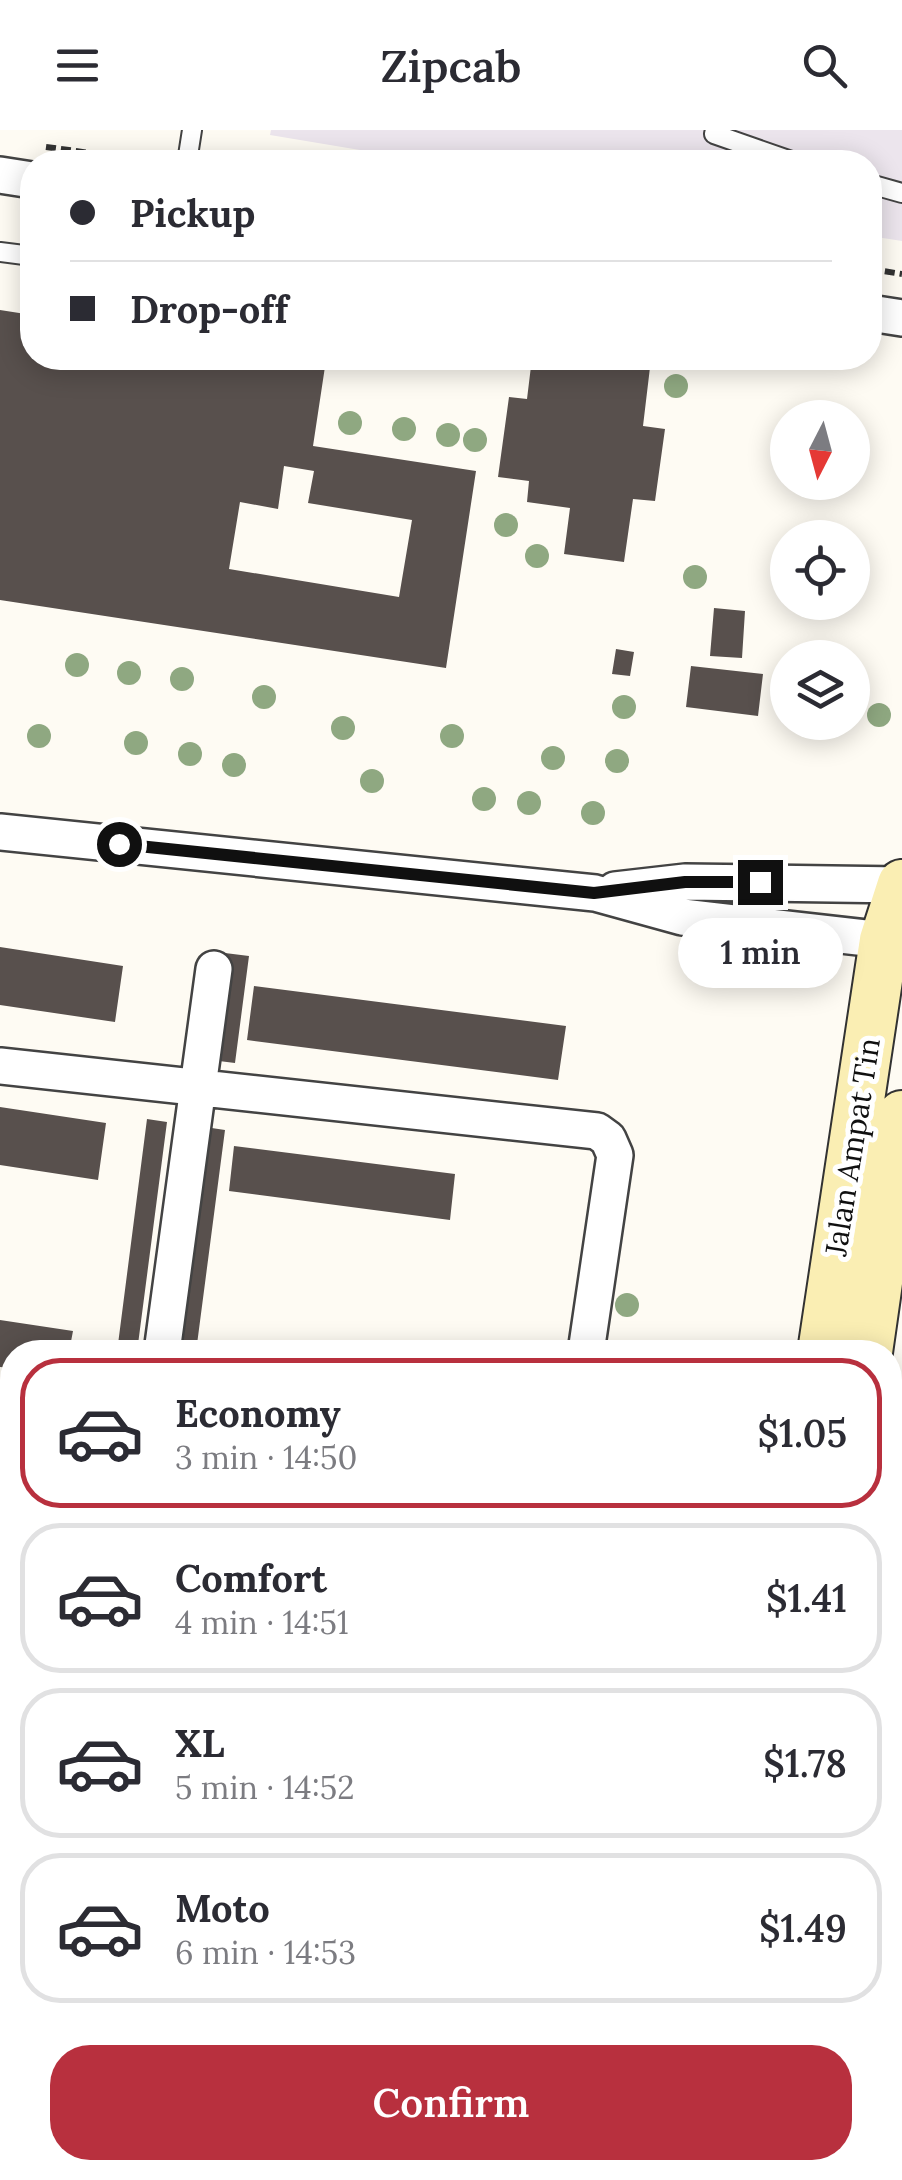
<!DOCTYPE html>
<meta charset="utf-8">
<style>
:root{--surface:#fff;--page:#f7f7f7;--text:#2b2b33;--muted:#7c7c81;--line:#e1e1e2;--accent:#b8303e}
body{margin:0;font-family:Lora,serif;background:var(--page);color:var(--text);height:100vh;display:flex;flex-direction:column;font-size:38px;white-space:nowrap}
*{box-sizing:border-box;margin:0}
p{font-size:32px;color:var(--muted)}
.icon{flex:none;width:55px;height:55px;fill:none;stroke:currentColor;stroke-width:2;stroke-linecap:round;stroke-linejoin:round}
.map{position:relative;flex:1;overflow:hidden}
.sheet{position:absolute;left:0px;top:1210px;width:902px;height:840px;display:flex;flex-direction:column;background:var(--surface);border-radius:40px 40px 0 0;box-shadow:0 5px 25px #0003}
.sheet>*{flex:none}
.hud{position:absolute;left:20px;top:20px;width:862px;height:220px;border-radius:40px;box-shadow:0 5px 25px #0003;display:grid;align-content:center;height:220px;padding:0 50px;background:var(--surface)}
.needle{width:65px;rotate:186deg}
.buttons{position:absolute;left:770px;top:270px;display:grid;gap:20px}
.buttons a{display:grid;place-items:center;width:100px;height:100px;border-radius:50%;background:var(--surface);box-shadow:0 5px 25px #0003;font-size:50px}
.end{position:absolute;width:45px;height:45px;margin:-22px;border:12px solid #101010;background:#fff;box-shadow:0 0 0 5px #fff}
.from{border-radius:50%}
.bubble{position:absolute;height:70px;border-radius:35px;background:var(--surface);box-shadow:0 5px 25px #0003;font-size:32px;font-weight:600;line-height:70px;text-align:center}
.hud b{display:flex;align-items:center;gap:35px;height:95px;font-size:38px}
.hud b+b{border-top:2px solid var(--line)}
.hud i{width:25px;height:25px;background:var(--text)}
ul{padding:18px 0 0;list-style:none}
li{display:flex;align-items:center;gap:30px;height:150px;margin:0 20px 15px;padding:0 30px;border:5px solid var(--line);border-radius:40px}
li div{flex:1}
li b{display:block;font-size:38px}
li em{font-style:normal;font-weight:600}
li.on{border-color:var(--accent)}
li>.icon{width:90px;height:90px;stroke-width:1.5}
.primary-button{display:flex;gap:20px;margin-top:auto;padding:20px 50px}
.primary-button a{flex:1;height:115px;border-radius:40px;background:var(--accent);color:#fff;font-size:40px;font-weight:600;line-height:115px;text-align:center}
header{display:flex;justify-content:space-between;align-items:center;height:130px;padding:0 50px;background:var(--surface);font-size:45px;font-weight:600}
.map>svg:first-child{display:block}
.industrial{fill:#ece5ed}
.building{fill:#58504d;fill-rule:evenodd}
.lines{fill:none;stroke-linecap:round;stroke-linejoin:round}
.lane-casing{stroke:#434343;stroke-width:22}
.street-casing{stroke:#434343;stroke-width:40}
.secondary-casing{stroke:#323232;stroke-width:52}
.path{stroke:#323232;stroke-width:6;stroke-dasharray:10 5;stroke-linecap:butt}
.lane{stroke:#fff;stroke-width:18}
.street{stroke:#fff;stroke-width:35}
.secondary{stroke:#faeeb3;stroke-width:48}
.tree{fill:#8fa881}
.route{stroke:#101010;stroke-width:12}
.labels{text-anchor:middle;stroke-width:10;stroke-linejoin:round;paint-order:stroke}
.street-label{font-size:30px;fill:#101010;stroke:#fff}
</style>
<header><svg class="icon" aria-label="menu" viewBox="0 0 24 24"><path d="M4 6h16M4 12h16M4 18h16"/></svg>Zipcab<svg class="icon" aria-label="search" viewBox="0 0 24 24"><circle cx="10" cy="10" r="6"/><path d="M15 15l6 6"/></svg></header>
<div class="map">
<svg width="902" height="2050" viewBox="0 0 902 2050">
<rect width="100%" height="100%" fill="#fefbf3"/>
<!-- industrial -->
<path class="industrial" d="M271,0H902V111L870,106V32H432L270,5Z"/>
<!-- building -->
<path class="building" d="M0,180L32,185V228H309L326,230L313,316L476,341L446,538L0,470ZM284,336L314,341L308,373L412,390L399,467L229,439L240,372L278,379Z
M532,228L651,229L643,296L665,299L655,371L633,369L624,432L564,424L570,378L527,372L529,351L498,347L509,267L527,269Z
M714,478L745,481L742,528L710,526Z
M616,519L634,522L630,546L612,544Z
M691,536L763,544L758,586L686,577Z
M0,817L123,836L115,892L0,875Z
M225,823L249,826L235,933L211,930Z
M254,856L566,896L558,950L247,910Z
M0,977L106,993L98,1050L0,1035Z
M147,989L167,992L137,1222H117Z
M205,997L225,1000L196,1222H176Z
M234,1016L455,1044L450,1090L229,1061Z
M0,1190L73,1201L69,1222H12V1238L0,1237Z
M0,1585L12,1586V1634L0,1632Z
M0,1750L12,1751V1799L0,1797Z
M11,1973L12,2038H25L24,2044L0,2039Z"/>
<g class="lines">
<defs>
<path id="lane" d="M715,0L714,4L794,32
M187,32L192,0
M870,54L902,63
M0,122L32,126
M890,1462L898,1471L900,1480L892,1585L890,1746
M887,2050V2038"/>
<path id="street" d="M0,45L32,50
M870,183L902,188
M0,702L595,763L682,787L902,812
M615,760L685,752L902,755
M0,936L597,1001L608,1009L615,1025L586,1222
M162,1222L214,839
M0,1296L12,1298
M0,1705L12,1706
M0,1832L12,1834
M0,1899L12,1901
M71,2050L72,2038
M464,2050L466,2038"/>
<path id="secondary" d="M822,1222L884,810L902,754
M868,1222L902,985
M751,2038L752,2050
M796,2050L797,2038"/>
</defs>
<!-- lane casing -->
<use href="#lane" class="lane-casing"/>
<!-- street casing -->
<use href="#street" class="street-casing"/>
<!-- secondary casing -->
<use href="#secondary" class="secondary-casing"/>
<!-- path -->
<path class="path" d="M46,17L157,32
M870,139L902,144"/>
<!-- lane -->
<use href="#lane" class="lane"/>
<!-- street -->
<use href="#street" class="street"/>
<!-- secondary -->
<use href="#secondary" class="secondary"/>
</g>
<!-- trees -->
<g class="tree">
<circle cx="676" cy="256" r="12"/>
<circle cx="350" cy="293" r="12"/>
<circle cx="404" cy="299" r="12"/>
<circle cx="448" cy="305" r="12"/>
<circle cx="475" cy="310" r="12"/>
<circle cx="506" cy="395" r="12"/>
<circle cx="537" cy="426" r="12"/>
<circle cx="695" cy="447" r="12"/>
<circle cx="77" cy="535" r="12"/>
<circle cx="129" cy="543" r="12"/>
<circle cx="182" cy="549" r="12"/>
<circle cx="264" cy="567" r="12"/>
<circle cx="624" cy="577" r="12"/>
<circle cx="879" cy="585" r="12"/>
<circle cx="343" cy="598" r="12"/>
<circle cx="39" cy="606" r="12"/>
<circle cx="452" cy="606" r="12"/>
<circle cx="136" cy="613" r="12"/>
<circle cx="190" cy="624" r="12"/>
<circle cx="553" cy="628" r="12"/>
<circle cx="617" cy="631" r="12"/>
<circle cx="234" cy="635" r="12"/>
<circle cx="372" cy="651" r="12"/>
<circle cx="484" cy="669" r="12"/>
<circle cx="529" cy="673" r="12"/>
<circle cx="593" cy="683" r="12"/>
<circle cx="627" cy="1175" r="12"/>
</g>
<g class="lines">
<!-- route -->
<path class="route" d="M119,714L594,763L685,752H760"/>
</g>
<g class="labels">
<!-- street labels -->
<g class="street-label">
<text transform="translate(853 1017) rotate(-81)" y="10">Jalan Ampat Tin</text>
</g>
</g>
</svg>
<div class="buttons">
<a><svg class="needle" viewBox="-14 -14 28 28"><path d="M0-13l5 13h-10z" fill="#e53935"/><path d="M0 13l5-13h-10z" fill="#7c7c81"/></svg></a>
<a><svg class="icon" aria-label="locate" viewBox="0 0 24 24"><circle cx="12" cy="12" r="6"/><path d="M12 2v4M12 18v4M2 12h4M18 12h4"/></svg></a>
<a><svg class="icon" aria-label="layers" viewBox="0 0 24 24"><path d="M12 4l9 5-9 5-9-5zM3 14l9 5 9-5"/></svg></a>
</div>
<i class="end from" style="left:119px;top:714px"></i>
<i class="end" style="left:760px;top:752px"></i>
<div class="bubble" style="left:678px;top:788px;width:165px">1 min</div>
<div class="hud">
<b><i class="from"></i>Pickup</b>
<b><i></i>Drop-off</b>
</div>
<section class="sheet">
<ul>
<li class="on"><svg class="icon" aria-label="car" viewBox="0 0 24 24"><path d="M5 17H2v-5l4-1 3-4h7l3 4 3 1v5h-3M9 17h6M6 11h13"/><circle cx="7" cy="17" r="2"/><circle cx="17" cy="17" r="2"/></svg><div><b>Economy</b><p>3 min · 14:50</p></div><em>$1.05</em></li>
<li><svg class="icon" aria-label="car" viewBox="0 0 24 24"><path d="M5 17H2v-5l4-1 3-4h7l3 4 3 1v5h-3M9 17h6M6 11h13"/><circle cx="7" cy="17" r="2"/><circle cx="17" cy="17" r="2"/></svg><div><b>Comfort</b><p>4 min · 14:51</p></div><em>$1.41</em></li>
<li><svg class="icon" aria-label="car" viewBox="0 0 24 24"><path d="M5 17H2v-5l4-1 3-4h7l3 4 3 1v5h-3M9 17h6M6 11h13"/><circle cx="7" cy="17" r="2"/><circle cx="17" cy="17" r="2"/></svg><div><b>XL</b><p>5 min · 14:52</p></div><em>$1.78</em></li>
<li><svg class="icon" aria-label="car" viewBox="0 0 24 24"><path d="M5 17H2v-5l4-1 3-4h7l3 4 3 1v5h-3M9 17h6M6 11h13"/><circle cx="7" cy="17" r="2"/><circle cx="17" cy="17" r="2"/></svg><div><b>Moto</b><p>6 min · 14:53</p></div><em>$1.49</em></li>
</ul>
<div class="primary-button"><a>Confirm</a></div>
</section>
</div>
